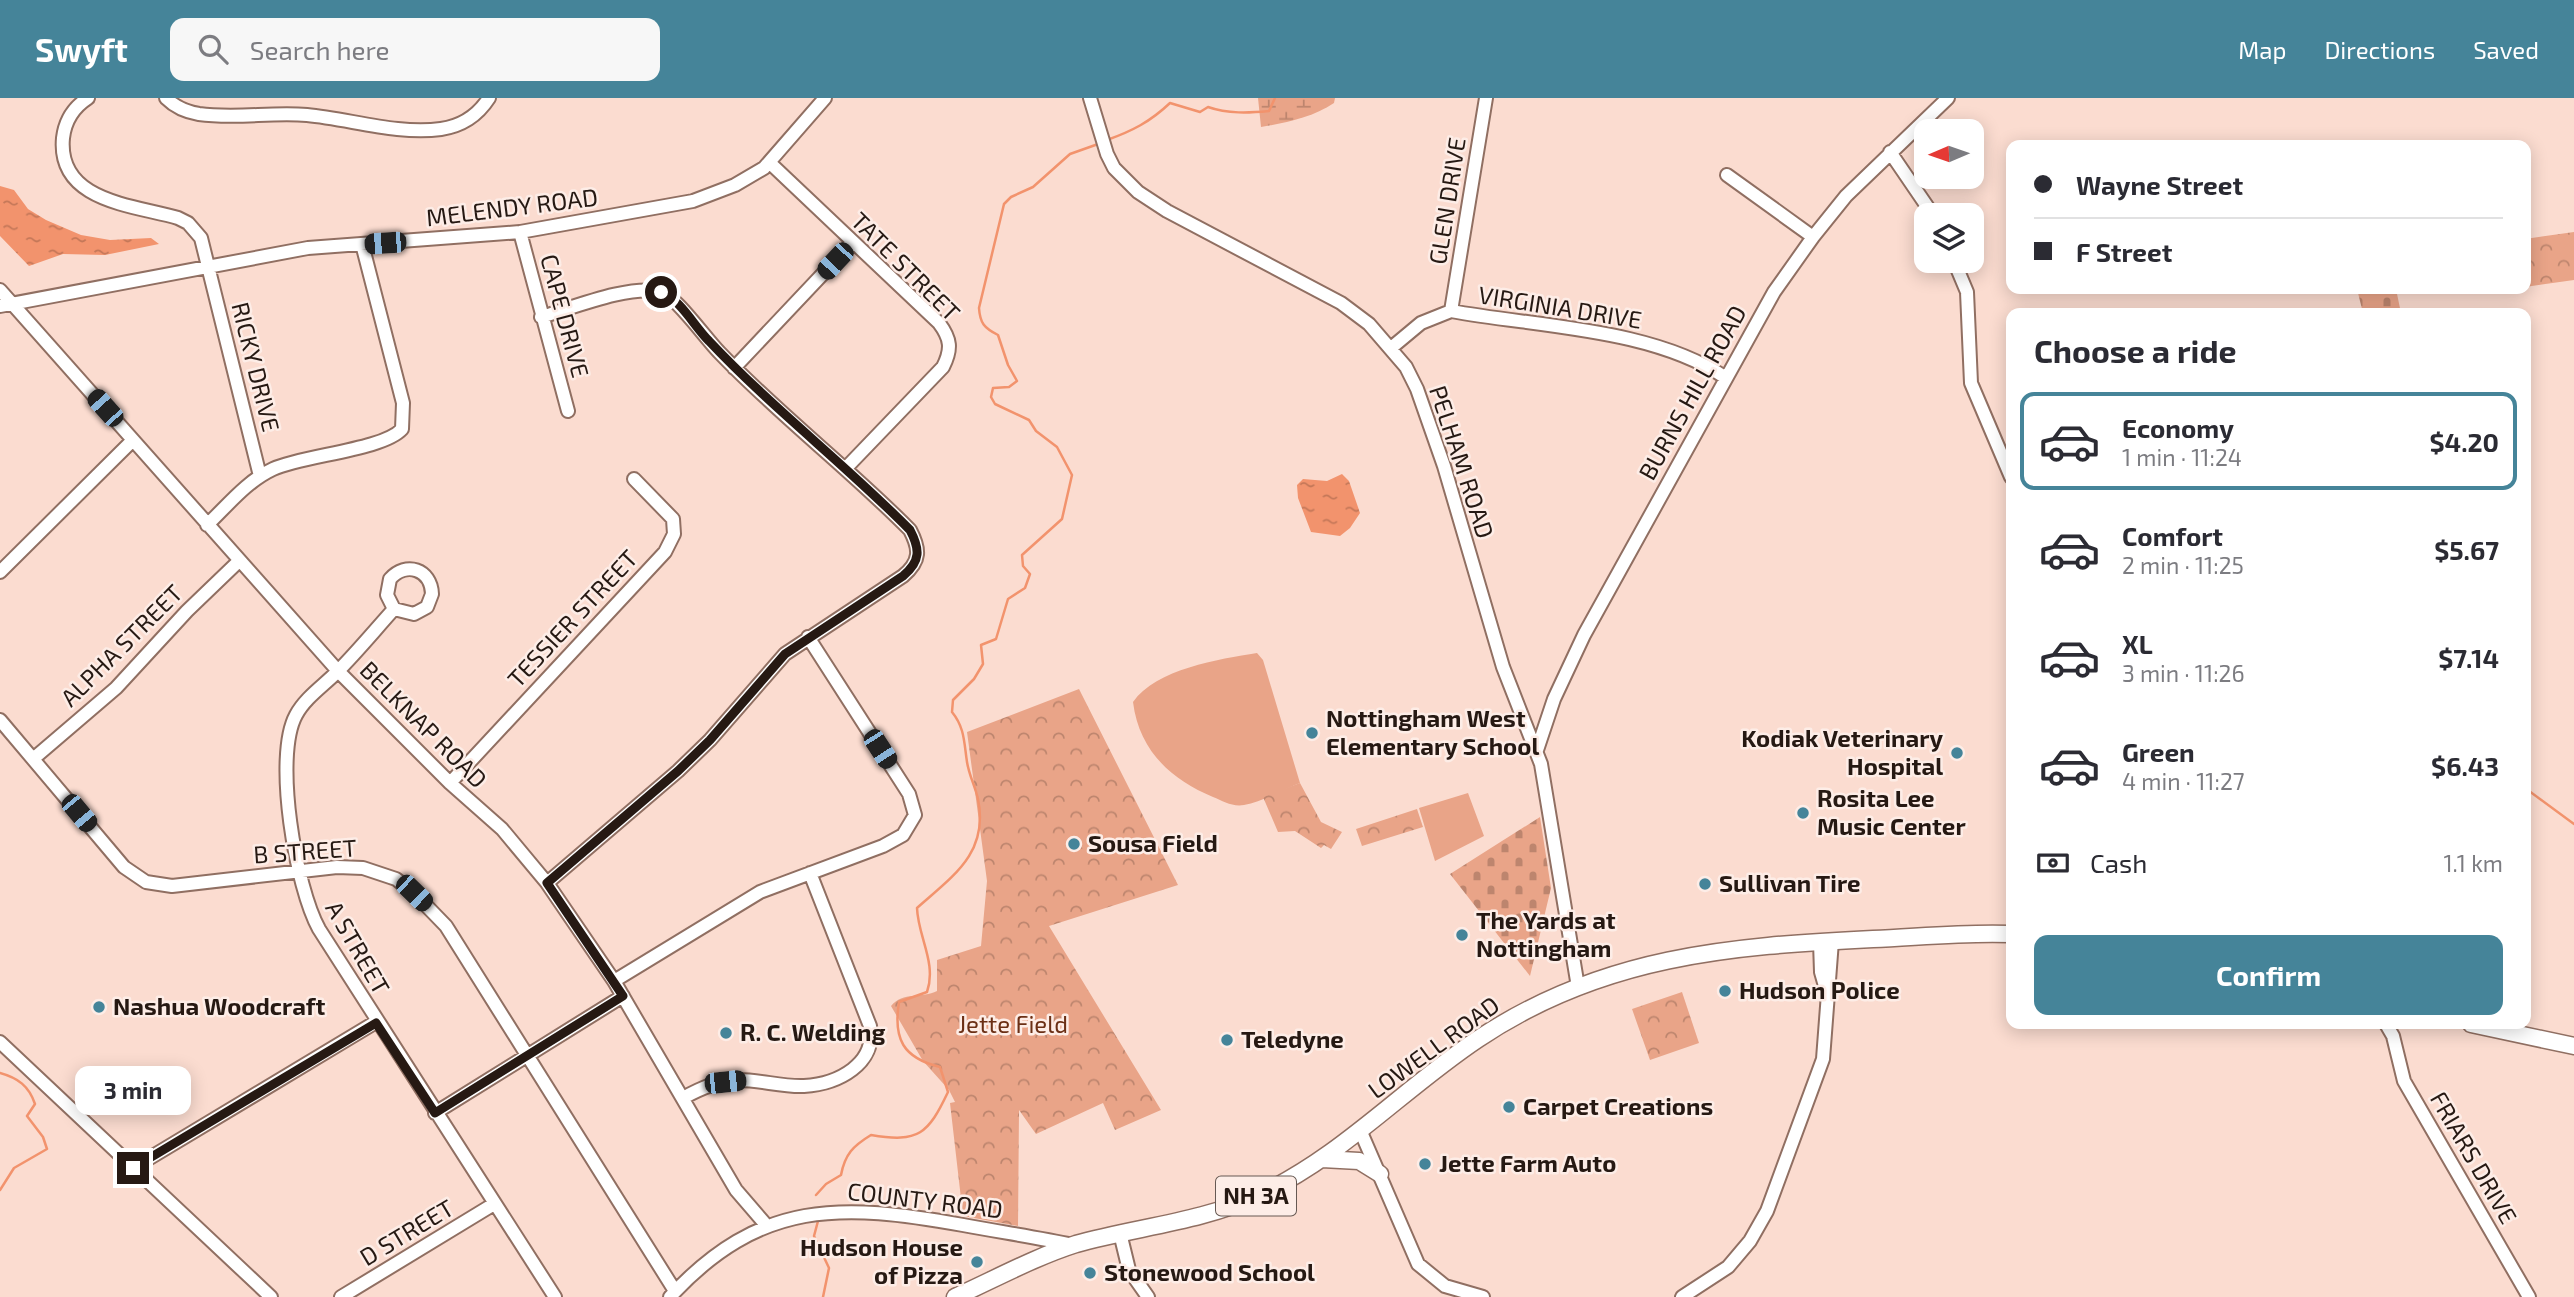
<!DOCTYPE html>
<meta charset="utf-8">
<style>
:root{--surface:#fff;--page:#f7f7f7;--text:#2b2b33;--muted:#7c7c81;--line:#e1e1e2;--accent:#458499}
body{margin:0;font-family:"Exo 2",sans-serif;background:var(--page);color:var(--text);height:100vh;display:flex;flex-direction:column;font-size:26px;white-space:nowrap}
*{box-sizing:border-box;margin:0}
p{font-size:23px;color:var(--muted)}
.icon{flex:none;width:38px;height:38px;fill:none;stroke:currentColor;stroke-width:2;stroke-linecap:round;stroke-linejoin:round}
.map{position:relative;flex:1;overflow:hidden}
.sheet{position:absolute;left:2006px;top:210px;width:525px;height:721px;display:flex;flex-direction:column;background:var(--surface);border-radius:14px;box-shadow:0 4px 18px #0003}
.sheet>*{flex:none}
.hud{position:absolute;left:2006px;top:42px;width:525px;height:154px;border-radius:14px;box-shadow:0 4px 18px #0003;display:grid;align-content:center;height:154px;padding:0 28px;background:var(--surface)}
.needle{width:46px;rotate:268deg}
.fabs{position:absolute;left:1914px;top:21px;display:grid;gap:14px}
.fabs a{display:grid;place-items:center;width:70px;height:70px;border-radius:14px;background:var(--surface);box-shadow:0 4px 18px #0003;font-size:35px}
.end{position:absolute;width:32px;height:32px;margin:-16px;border:9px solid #261913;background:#fff;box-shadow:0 0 0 4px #fff}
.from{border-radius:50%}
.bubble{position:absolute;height:49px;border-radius:14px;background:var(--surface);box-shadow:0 4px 18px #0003;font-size:23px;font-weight:700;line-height:49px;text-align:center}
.car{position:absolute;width:21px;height:42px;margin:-21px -10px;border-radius:9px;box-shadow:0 0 5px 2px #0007;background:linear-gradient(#222 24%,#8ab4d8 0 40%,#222 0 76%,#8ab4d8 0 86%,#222 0)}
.hud b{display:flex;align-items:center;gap:24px;height:66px;font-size:26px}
.hud b+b{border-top:2px solid var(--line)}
.hud i{width:18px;height:18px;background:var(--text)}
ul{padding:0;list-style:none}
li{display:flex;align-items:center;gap:21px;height:98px;margin:0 14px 10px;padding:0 14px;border:4px solid transparent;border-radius:14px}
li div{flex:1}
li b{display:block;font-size:26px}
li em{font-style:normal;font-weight:700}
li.on{border-color:var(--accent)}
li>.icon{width:63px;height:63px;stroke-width:1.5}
h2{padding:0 28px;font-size:32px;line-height:84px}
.pay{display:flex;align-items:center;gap:18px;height:77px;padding:0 28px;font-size:26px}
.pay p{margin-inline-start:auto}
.action{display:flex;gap:14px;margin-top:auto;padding:14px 28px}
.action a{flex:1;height:80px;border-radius:14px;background:var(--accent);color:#fff;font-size:28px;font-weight:700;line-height:80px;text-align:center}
header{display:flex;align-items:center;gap:42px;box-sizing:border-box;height:98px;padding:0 35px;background:var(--accent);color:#fff}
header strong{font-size:33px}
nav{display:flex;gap:38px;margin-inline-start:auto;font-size:24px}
.search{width:490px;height:63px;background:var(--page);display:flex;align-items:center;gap:18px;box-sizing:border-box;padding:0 24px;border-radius:14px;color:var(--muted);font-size:26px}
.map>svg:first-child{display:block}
.green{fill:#e9a488}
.wetland{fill:url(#wetland-marsh)}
.cemetery{fill:url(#cemetery-stones)}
.park{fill:url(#park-crowns)}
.water{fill:url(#water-ripples)}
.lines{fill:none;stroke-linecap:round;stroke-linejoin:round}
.stream{stroke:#f2936d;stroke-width:2.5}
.minor-casing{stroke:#906f62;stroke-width:16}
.major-casing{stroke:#906f62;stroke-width:19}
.minor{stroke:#fff;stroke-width:12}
.major{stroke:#fff;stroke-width:16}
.route{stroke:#261913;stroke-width:9}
.poi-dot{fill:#458499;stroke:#fdede7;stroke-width:2.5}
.labels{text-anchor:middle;stroke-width:5;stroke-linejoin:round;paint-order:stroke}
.shield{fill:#fdede7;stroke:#665953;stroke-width:2}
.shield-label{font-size:23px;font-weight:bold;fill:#261913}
.street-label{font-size:24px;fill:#261913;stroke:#fdede7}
.poi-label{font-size:24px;font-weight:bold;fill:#261913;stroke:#fdede7;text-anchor:start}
.park-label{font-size:24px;fill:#6b2f15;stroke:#fdede7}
</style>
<header>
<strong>Swyft</strong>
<div class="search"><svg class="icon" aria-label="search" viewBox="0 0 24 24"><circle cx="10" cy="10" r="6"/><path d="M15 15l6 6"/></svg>Search here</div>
<nav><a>Map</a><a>Directions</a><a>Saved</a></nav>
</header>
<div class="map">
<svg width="2574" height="1199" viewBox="0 0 2574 1199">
<defs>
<pattern id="wetland-marsh" width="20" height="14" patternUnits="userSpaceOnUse" patternTransform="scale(1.75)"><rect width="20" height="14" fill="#e9a488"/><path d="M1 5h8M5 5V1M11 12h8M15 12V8" fill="none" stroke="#bd856e"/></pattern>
<pattern id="cemetery-stones" width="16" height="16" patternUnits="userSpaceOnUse" patternTransform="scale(1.75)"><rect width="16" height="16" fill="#e9a488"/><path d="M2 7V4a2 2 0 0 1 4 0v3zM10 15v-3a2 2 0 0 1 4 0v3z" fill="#bd856e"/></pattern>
<pattern id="park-crowns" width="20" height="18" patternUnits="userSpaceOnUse" patternTransform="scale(1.75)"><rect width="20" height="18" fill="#e9a488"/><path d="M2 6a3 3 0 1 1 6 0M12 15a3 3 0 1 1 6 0" fill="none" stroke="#bd856e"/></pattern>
<pattern id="water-ripples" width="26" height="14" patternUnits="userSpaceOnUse" patternTransform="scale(1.75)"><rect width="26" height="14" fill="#f2936d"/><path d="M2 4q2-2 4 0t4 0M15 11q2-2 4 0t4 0" fill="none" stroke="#c47758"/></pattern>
</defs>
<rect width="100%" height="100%" fill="#fbdcd0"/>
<!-- green -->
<path class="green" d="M1257,555L1263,562L1300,685C1282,692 1262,704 1244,707C1232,709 1223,703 1213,699C1170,681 1139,652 1133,604C1156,571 1219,561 1257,555Z
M1468,695L1484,738L1435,763L1419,710Z"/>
<!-- wetland -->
<path class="wetland" d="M1258,0H1335L1334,5C1314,19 1285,25 1261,29Z"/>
<!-- cemetery -->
<path class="cemetery" d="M2357,191H2396L2401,215H2363Z
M1540,719L1551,790L1530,878L1450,776Z"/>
<!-- park -->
<path class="park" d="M2574,134V182L2525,189V141Z
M1079,591L1178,787L1049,828L1161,1012L1115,1032L1103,1005L1036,1036L1019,1012L1018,1128L963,1118L950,1005L955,1004L949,992L923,963L891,908C903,893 922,901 937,893V862L981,848L987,783L967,634Z
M1300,685L1321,724L1342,734L1331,751L1324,747L1321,750L1295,733L1278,734L1263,699Z
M1417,711L1423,729L1362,748L1356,731Z
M1682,894L1699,945L1650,962L1632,911Z"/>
<!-- water -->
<path class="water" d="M0,88L14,92L28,111L46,122L81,137L110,142L151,140L159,146L105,157L63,156L29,168L0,138Z
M1342,376L1349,383L1360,415L1350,430L1340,438L1311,434L1298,400L1297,387L1303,381L1327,383Z"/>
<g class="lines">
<!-- stream -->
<path class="stream" d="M1107,42C1132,33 1150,24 1170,5L1200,14L1208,9C1228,16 1249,15 1269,13L1275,0
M2525,690L2574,726
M0,975C18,980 29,988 35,1006L27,1018L43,1039L47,1051L14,1070L0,1092
M816,1097L826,1086L841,1077C845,1056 853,1048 871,1037C919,1045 928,1036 948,994L940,969C903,960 893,941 899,904L927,894C937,865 918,839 917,810C953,778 989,755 978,701C975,688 969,677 967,664C964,645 965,630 952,614L953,602L974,581L983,566L981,547L996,541L1008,501L1025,490L1030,476L1023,468L1022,457L1062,421L1072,377L1057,349L1036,333L1029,322L995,306L991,299L993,290L1009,289L1017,283L1008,267L998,237C984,230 980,225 979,210L1004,106L1011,99L1033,89L1070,56L1101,45
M818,1123L814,1138L829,1170L823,1199"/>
<defs>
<path id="minor" d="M88,0C74,9 65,23 63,40C57,104 134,107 178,120L188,125L201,140L260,378
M166,0C175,9 187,14 199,16C235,21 271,14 307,17C350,21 398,37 441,31C462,28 478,17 489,0
M1090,0L1107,56L1114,70L1138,94L1167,113L1341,205L1369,226L1406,269L1417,291L1444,368L1503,569L1541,666L1578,889
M1890,54L1933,117
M770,65L939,225C951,241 952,251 943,269L845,371
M1727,77L1813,139
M520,134L568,313
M1954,163L1967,194L1971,285L2011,379
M0,192L338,573L450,685L502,731L547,785L614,883L736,1092L767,1128
M0,208L308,150L520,134L693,103L735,87L764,70L825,0
M1451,213L1486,0
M541,219C572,210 630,186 661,194C675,197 706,241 719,254C779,317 849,370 910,432C920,451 921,463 903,478L785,556L710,642L678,673L547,785
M1391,250L1421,225L1451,213C1538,229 1652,230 1726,280
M734,270L852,145
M207,427C228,407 247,383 273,371C304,357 383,352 402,331L403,305L362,146
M0,474L133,342
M394,511L387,497L390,481C406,463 431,471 432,496L427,509L414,516L394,511C375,532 357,554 337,574C323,588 305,600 296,617C273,659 296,790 319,831L555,1199
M0,622L124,769L146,784L172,788L337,769L363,770L396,781L414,795L446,828L675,1193
M1537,652L1554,601L1584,537L1774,194L1813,139L1846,98L1948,0
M33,661L116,590L187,513L239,463
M450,685L665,454L674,436L673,421L634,381
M1820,844L1821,874L1827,895
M614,883L760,794L883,748L903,737L915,717L909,696L808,539
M2386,926L2393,938L2404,983L2529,1199
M0,944L271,1199
M683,1000C701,990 719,982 739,982C761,982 782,989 804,988C838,986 877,966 870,928L810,775
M435,1015L623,898
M1360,1032L1418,1166L1445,1188L1483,1199
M133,1070L376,924
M1120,1135L1129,1172L1148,1199
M341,1199L494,1106
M670,1199C760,1101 842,1105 963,1127C1000,1134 1036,1139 1073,1147
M1682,1199L1728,1169L1750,1143L1767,1113L1823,961L1832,843"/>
<path id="major" d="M2471,926L2574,948
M1322,1061L1359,1063L1380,1076
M955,1199C995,1181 1035,1159 1076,1146C1136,1129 1202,1124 1259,1097C1341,1059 1403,991 1478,941C1602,858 1730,848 1873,841C1919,839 1965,834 2011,836"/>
</defs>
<!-- minor casing -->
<use href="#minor" class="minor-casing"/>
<!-- major casing -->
<use href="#major" class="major-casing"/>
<!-- minor -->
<use href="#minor" class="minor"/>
<!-- major -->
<use href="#major" class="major"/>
</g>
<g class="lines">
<!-- route -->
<path class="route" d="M133,1070L376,925L435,1015L623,898L547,785L678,673L710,642L785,556L903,478C921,463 920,451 910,432C845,366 772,310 709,243C694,228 680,201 661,194"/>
</g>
<!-- markers -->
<g class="poi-dot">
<circle cx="1312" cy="635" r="7"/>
<circle cx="1957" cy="655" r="7"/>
<circle cx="1803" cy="715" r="7"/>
<circle cx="1074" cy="746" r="7"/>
<circle cx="1705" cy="786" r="7"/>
<circle cx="1462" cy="837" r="7"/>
<circle cx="1725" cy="893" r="7"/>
<circle cx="99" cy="909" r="7"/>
<circle cx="726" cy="935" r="7"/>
<circle cx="1227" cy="942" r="7"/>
<circle cx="1509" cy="1009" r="7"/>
<circle cx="1425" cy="1066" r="7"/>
<circle cx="977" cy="1164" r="7"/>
<circle cx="1090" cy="1175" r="7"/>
</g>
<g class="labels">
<!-- shield labels -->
<rect class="shield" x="1216" y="1078.5" width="80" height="39" rx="5"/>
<g class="shield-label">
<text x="1256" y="1106">NH 3A</text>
</g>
<!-- street labels -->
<g class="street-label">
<text transform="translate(1448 103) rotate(-81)" y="8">GLEN DRIVE</text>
<text transform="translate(512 110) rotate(-7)" y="8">MELENDY ROAD</text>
<text transform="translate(905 169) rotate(45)" y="8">TATE STREET</text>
<text transform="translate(1560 210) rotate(9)" y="8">VIRGINIA DRIVE</text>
<text transform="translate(564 218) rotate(75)" y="8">CAPE DRIVE</text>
<text transform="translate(255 269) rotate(76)" y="8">RICKY DRIVE</text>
<text transform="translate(1693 295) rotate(-61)" y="8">BURNS HILL ROAD</text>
<text transform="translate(1461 364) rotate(72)" y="8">PELHAM ROAD</text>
<text transform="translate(573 521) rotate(-47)" y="8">TESSIER STREET</text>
<text transform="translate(122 548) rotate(-45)" y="8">ALPHA STREET</text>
<text transform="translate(423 627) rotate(45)" y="8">BELKNAP ROAD</text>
<text transform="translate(305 754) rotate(-4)" y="8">B STREET</text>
<text transform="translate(357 850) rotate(60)" y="8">A STREET</text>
<text transform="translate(1434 950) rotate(-36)" y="8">LOWELL ROAD</text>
<text transform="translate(2473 1060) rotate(60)" y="8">FRIARS DRIVE</text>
<text transform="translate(925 1103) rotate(7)" y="8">COUNTY ROAD</text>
<text transform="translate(407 1135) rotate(-31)" y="8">D STREET</text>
</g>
<!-- poi labels -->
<g class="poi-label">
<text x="1326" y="629">Nottingham West<tspan x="1326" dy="28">Elementary School</tspan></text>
<text x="1943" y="649" text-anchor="end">Kodiak Veterinary<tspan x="1943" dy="28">Hospital</tspan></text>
<text x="1817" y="709">Rosita Lee<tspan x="1817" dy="28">Music Center</tspan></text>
<text x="1088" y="754">Sousa Field</text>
<text x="1719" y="794">Sullivan Tire</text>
<text x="1476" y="831">The Yards at<tspan x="1476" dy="28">Nottingham</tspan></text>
<text x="1739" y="901">Hudson Police</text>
<text x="113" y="917">Nashua Woodcraft</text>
<text x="740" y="943">R. C. Welding</text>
<text x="1241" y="950">Teledyne</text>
<text x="1523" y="1017">Carpet Creations</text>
<text x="1439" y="1074">Jette Farm Auto</text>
<text x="963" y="1158" text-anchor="end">Hudson House<tspan x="963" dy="28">of Pizza</tspan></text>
<text x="1104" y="1183">Stonewood School</text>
</g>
<!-- park labels -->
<g class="park-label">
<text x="1013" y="935">Jette Field</text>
</g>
</g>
</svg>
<div class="fabs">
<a><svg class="needle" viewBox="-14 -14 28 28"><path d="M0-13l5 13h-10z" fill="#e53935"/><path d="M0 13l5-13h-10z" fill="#7c7c81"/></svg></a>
<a><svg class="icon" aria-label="layers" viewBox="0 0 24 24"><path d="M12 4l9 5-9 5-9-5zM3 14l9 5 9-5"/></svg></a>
</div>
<i class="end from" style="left:661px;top:194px"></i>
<i class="end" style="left:133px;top:1070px"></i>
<div class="bubble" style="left:75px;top:968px;width:116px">3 min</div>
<i class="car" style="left:385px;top:145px;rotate:266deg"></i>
<i class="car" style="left:835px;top:163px;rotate:223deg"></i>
<i class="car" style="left:105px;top:310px;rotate:318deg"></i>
<i class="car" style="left:880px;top:651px;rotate:147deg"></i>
<i class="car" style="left:79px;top:715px;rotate:140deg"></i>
<i class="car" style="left:414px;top:795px;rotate:134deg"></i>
<i class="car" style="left:725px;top:984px;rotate:84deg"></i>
<div class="hud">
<b><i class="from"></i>Wayne Street</b>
<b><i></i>F Street</b>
</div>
<section class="sheet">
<h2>Choose a ride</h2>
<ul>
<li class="on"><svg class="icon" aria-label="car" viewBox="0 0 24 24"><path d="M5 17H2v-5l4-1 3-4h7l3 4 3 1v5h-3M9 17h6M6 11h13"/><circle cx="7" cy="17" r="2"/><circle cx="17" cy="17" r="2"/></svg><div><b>Economy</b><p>1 min · 11:24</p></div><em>$4.20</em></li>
<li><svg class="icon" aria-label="car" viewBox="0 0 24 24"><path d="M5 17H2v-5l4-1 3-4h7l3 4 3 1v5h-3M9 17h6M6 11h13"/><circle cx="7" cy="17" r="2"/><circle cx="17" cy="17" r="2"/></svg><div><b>Comfort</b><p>2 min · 11:25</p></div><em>$5.67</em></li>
<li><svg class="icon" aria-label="car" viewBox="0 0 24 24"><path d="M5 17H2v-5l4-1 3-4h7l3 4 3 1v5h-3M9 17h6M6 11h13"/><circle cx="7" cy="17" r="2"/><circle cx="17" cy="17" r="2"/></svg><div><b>XL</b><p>3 min · 11:26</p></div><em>$7.14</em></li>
<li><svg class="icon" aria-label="car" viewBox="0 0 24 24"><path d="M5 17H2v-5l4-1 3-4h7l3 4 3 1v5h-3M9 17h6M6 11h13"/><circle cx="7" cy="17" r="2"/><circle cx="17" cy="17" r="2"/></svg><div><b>Green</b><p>4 min · 11:27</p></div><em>$6.43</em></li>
</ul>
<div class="pay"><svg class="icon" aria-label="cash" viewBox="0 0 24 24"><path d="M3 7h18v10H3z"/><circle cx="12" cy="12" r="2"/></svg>Cash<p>1.1 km</p></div>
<div class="action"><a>Confirm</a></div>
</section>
</div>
